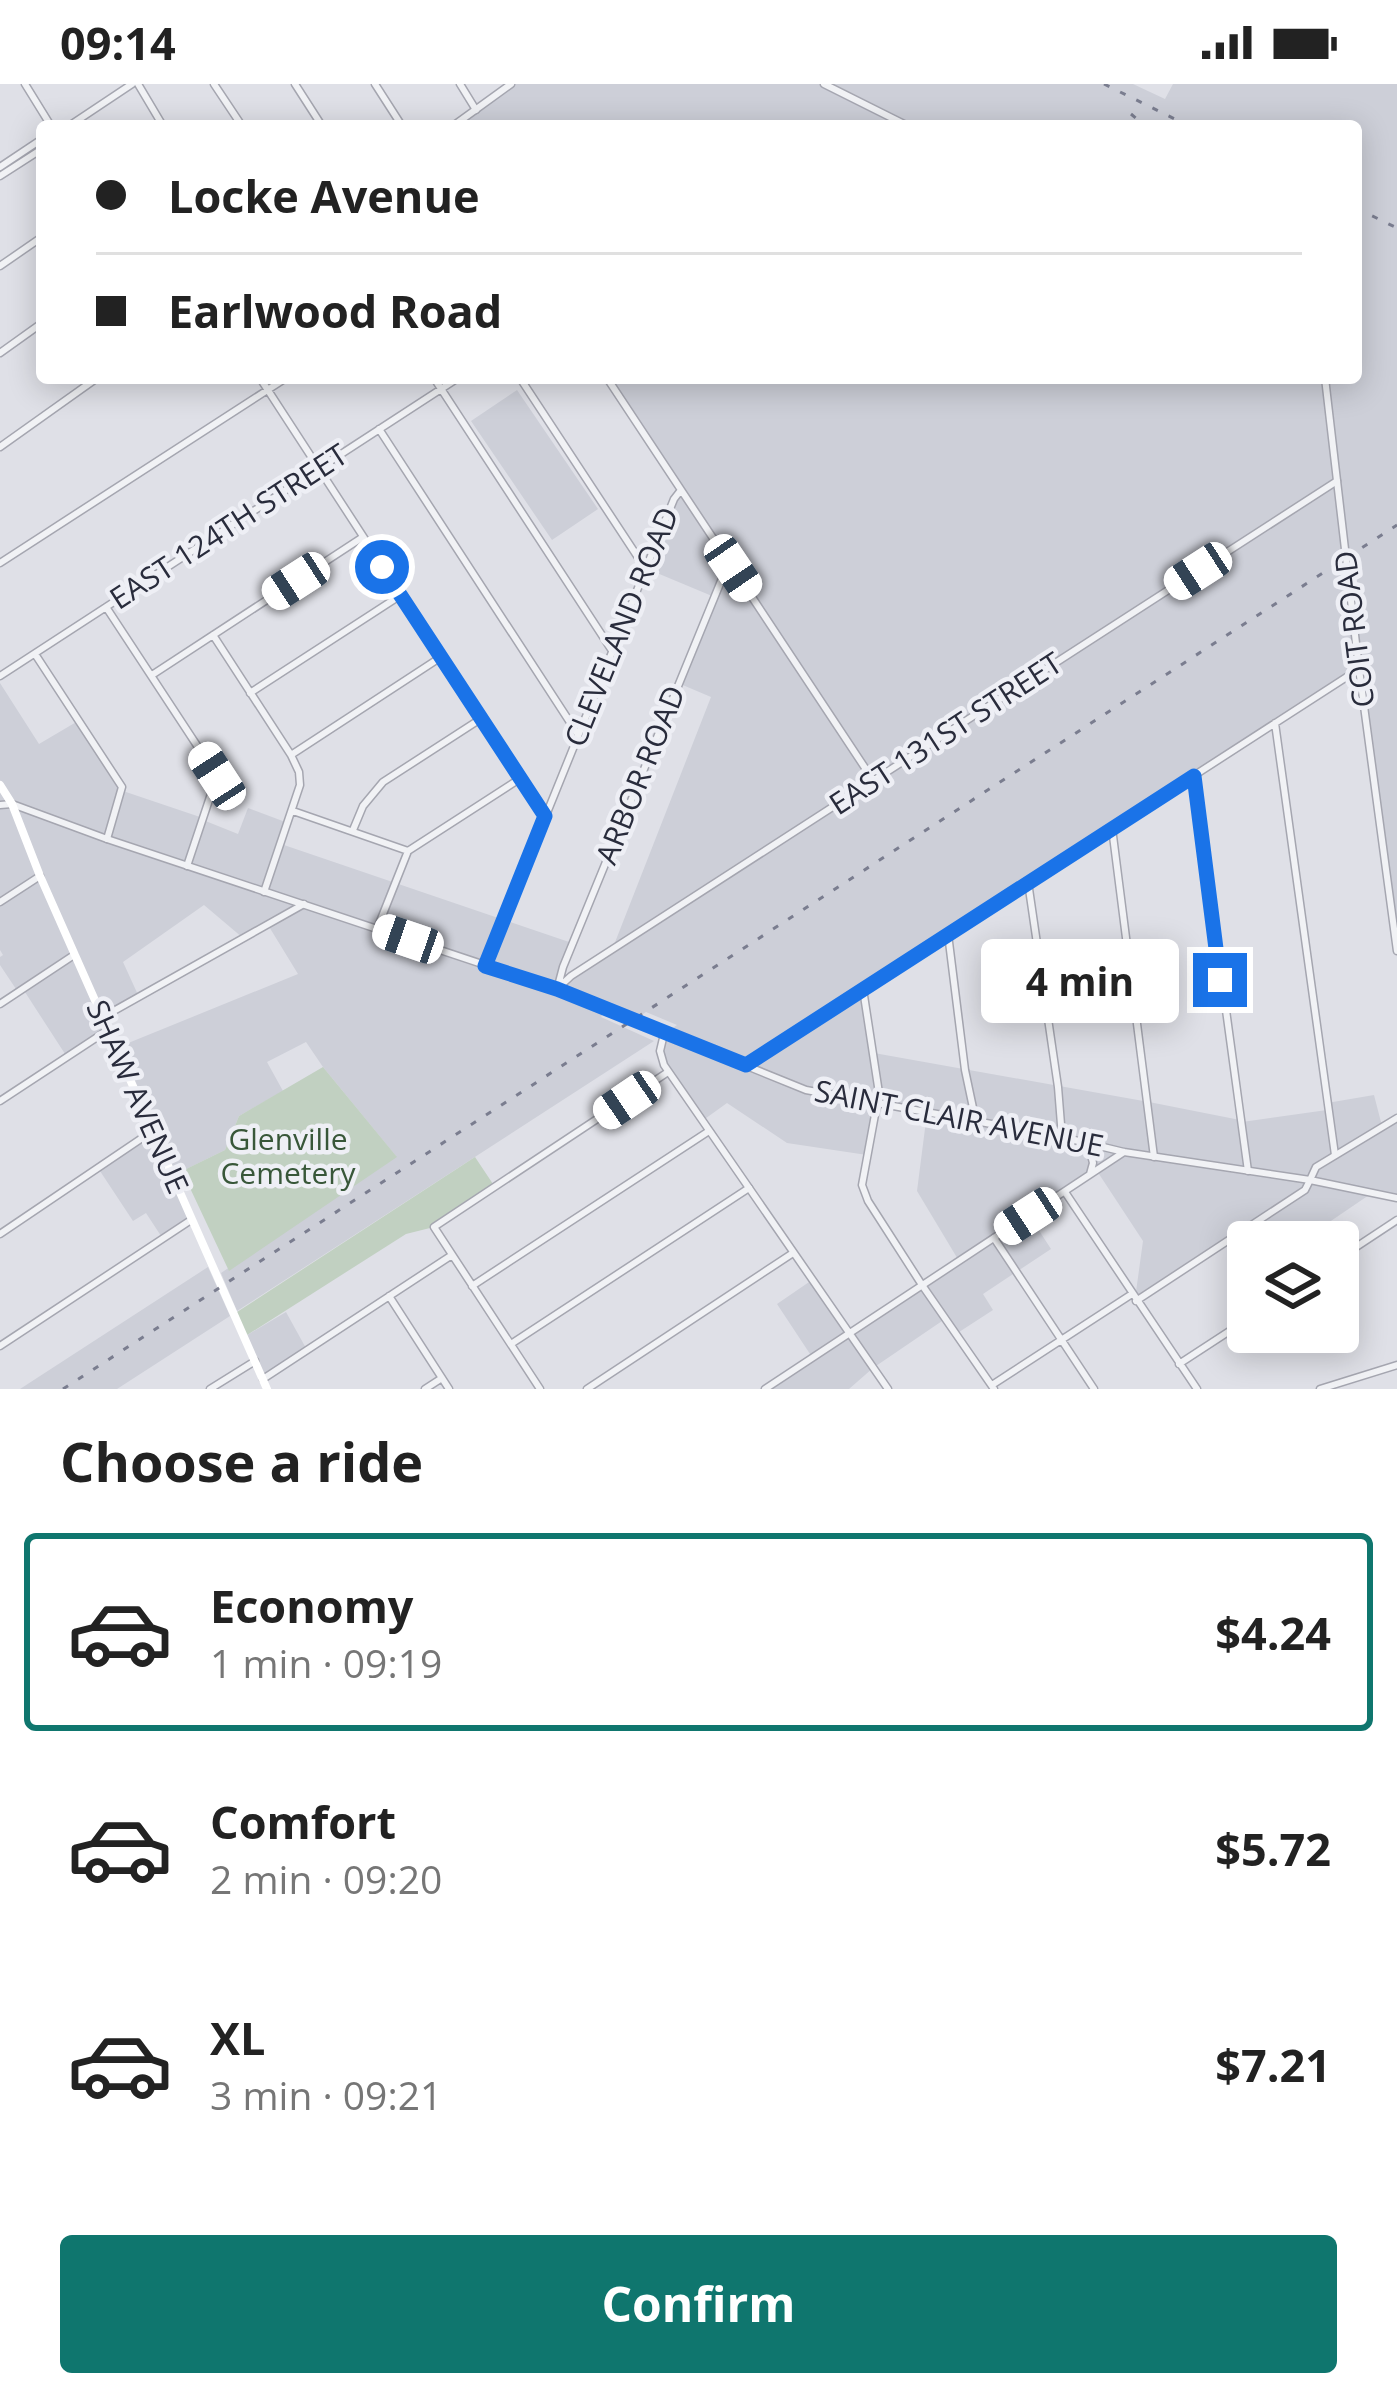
<!DOCTYPE html>
<meta charset="utf-8">
<style>
:root{--surface:#fff;--page:#f2f2f2;--text:#222;--muted:#767676;--line:#e0e0e0;--accent:#0f766e}
body{margin:0;font-family:"Open Sans",sans-serif;background:var(--page);color:var(--text);height:100vh;display:flex;flex-direction:column;font-size:45px;white-space:nowrap}
*{box-sizing:border-box;margin:0}
p{font-size:39px;color:var(--muted)}
.icon{flex:none;width:66px;height:66px;fill:none;stroke:currentColor;stroke-width:2;stroke-linecap:round;stroke-linejoin:round}
.map{position:relative;height:1305px;overflow:hidden}
.panel{display:flex;flex-direction:column;background:var(--surface);flex:1}
.panel>*{flex:none}
.guide{position:absolute;left:36px;top:36px;width:1326px;height:264px;border-radius:12px;box-shadow:0 6px 30px #0003;display:grid;align-content:center;height:264px;padding:0 60px;background:var(--surface)}
.controls{position:absolute;left:1227px;top:1137px;display:grid;gap:24px}
.controls a{display:grid;place-items:center;width:132px;height:132px;border-radius:12px;background:var(--surface);box-shadow:0 6px 30px #0003;font-size:60px}
.end{position:absolute;width:54px;height:54px;margin:-27px;border:15px solid #1a73e8;background:#fff;box-shadow:0 0 0 6px #fff}
.from{border-radius:50%}
.bubble{position:absolute;height:84px;border-radius:12px;background:var(--surface);box-shadow:0 6px 30px #0003;font-size:39px;font-weight:700;line-height:84px;text-align:center}
.car{position:absolute;width:36px;height:72px;margin:-36px -18px;border-radius:15px;box-shadow:0 0 9px 3px #0007;background:linear-gradient(#fff 24%,#345 0 40%,#fff 0 76%,#345 0 86%,#fff 0)}
.guide b{display:flex;align-items:center;gap:42px;height:114px;font-size:45px}
.guide b+b{border-top:3px solid var(--line)}
.guide i{width:30px;height:30px;background:var(--text)}
ul{padding:0;list-style:none}
li{display:flex;align-items:center;gap:36px;height:198px;margin:0 24px 18px;padding:0 36px;border:6px solid transparent;border-radius:12px}
li div{flex:1}
li b{display:block;font-size:45px}
li em{font-style:normal;font-weight:700}
li.current{border-color:var(--accent)}
li>.icon{width:108px;height:108px;stroke-width:1.5}
h2{padding:0 60px;font-size:54px;line-height:144px}
.cta{display:flex;gap:24px;margin-top:auto;padding:24px 60px}
.cta a{flex:1;height:138px;border-radius:12px;background:var(--accent);color:#fff;font-size:48px;font-weight:700;line-height:138px;text-align:center}
.status{display:flex;justify-content:space-between;align-items:center;height:84px;padding:0 60px;background:var(--surface);direction:ltr}
.status svg{height:33px;fill:currentColor}
.map>svg:first-child{display:block}
.built{fill:#cdcfd8}
.green{fill:#c1d0c1}
.lines{fill:none;stroke-linecap:round;stroke-linejoin:round}
.minor-casing{stroke:#a5a6b0;stroke-width:9}
.tertiary-casing{stroke:#a5a6b0;stroke-width:9}
.minor{stroke:#f1f2f5;stroke-width:6}
.tertiary{stroke:#f1f2f5;stroke-width:6}
.secondary{stroke:#fff;stroke-width:8}
.rail{stroke:#7a7d8f;stroke-width:3;stroke-dasharray:6 12;stroke-linecap:butt}
.route{stroke:#1a73e8;stroke-width:15}
.labels{text-anchor:middle;stroke-width:9;stroke-linejoin:round;paint-order:stroke}
.street-label{font-size:30px;fill:#292c3c;stroke:#eeeff5}
.park-label{font-size:30px;fill:#385739;stroke:#eeeff5}
</style>
<div class="status"><b>09:14</b><svg viewBox="0 0 49 12"><path d="M0 12V9h3v3zM5 12V6h3v6zM10 12V3h3v9zM15 12V0h3v12zM26 1h20v11H26zM47 4h2v5h-2z"/></svg></div>
<div class="map">
<svg width="1397" height="1305" viewBox="0 0 1397 1305">
<rect width="100%" height="100%" fill="#dfe0e7"/>
<!-- built -->
<path class="built" d="M511,0H1133L1165,15L1173,0H1397V867L1359,587L864,905L874,969L1149,1018L1240,1036L1242,1038L1327,1026V1019L1374,1011L1382,1042L1397,1034V1114L1372,1109L1300,1158H1272L1258,1138L1135,1215L1143,1157L1097,1087L1029,1131L1051,1165L983,1210L993,1226L956,1250L945,1235L873,1284L849,1305H765L812,1273L777,1220L812,1196L849,1250L959,1177L917,1107L927,1029L878,1019L867,1071L787,1059L727,1019L702,1037L661,975L664,950L677,941L646,928L632,937L606,926L601,933L654,957L237,1227L221,1189L396,1072L323,983L306,958L267,978L283,1007L239,1032L225,1066L172,1092L191,1136L163,1155L146,1129L133,1137L98,1084L151,1048L116,964L298,890L268,841L243,854L204,821L123,878L139,913L103,933L108,946L67,973L23,905L18,908L0,881V873L3,871L0,866V599L39,660L78,637L123,707L203,734V736L238,750L248,724L288,739L281,760L572,859L558,902L612,866L711,613L678,599L712,512L645,484L681,406L607,294H1356V42H453Z
M517,306L598,425L552,456L471,337Z
M208,1183L230,1232L117,1305H20Z
M286,1228L307,1266L263,1295L244,1253Z"/>
<!-- green -->
<path class="green" d="M323,983L397,1073L229,1187L182,1087L225,1066L239,1032Z
M475,1073L495,1103L434,1143L406,1150L244,1253L234,1230Z"/>
<g class="lines">
<defs>
<path id="minor" d="M25,0L51,42
M138,0L163,42
M214,0L242,42
M295,0L322,42
M375,0L402,42
M460,0L476,26
M69,42L132,0
M0,83L42,55
M0,92L42,65
M0,182L42,153
M0,269L42,239
M260,294L545,732
M434,294L611,565
M520,294L645,484
M607,294L873,696
M379,345L577,649
M0,479L286,294
M106,523L217,692L187,782
M213,551L291,671L299,688L300,701L264,808
M35,570L122,703L107,755
M152,591L363,453
M0,592L458,294
M250,609L401,511
M1275,639L1335,1071
M291,671L441,573
M1194,692L1248,1087
M293,727L408,767
M1112,744L1154,1073
M353,746L363,722L383,698L482,634
M1028,798L1058,1003L1062,1053
M0,818L40,792
M377,845L408,767L521,694
M948,850L965,986L976,1038
M485,882L674,415L681,406
M558,902L563,883L728,480
M557,905L571,892L1337,397
M863,905L879,1009L862,1101L868,1117L922,1201L994,1305
M0,920L74,871
M103,933L304,820
M746,981L1359,585
M0,1017L108,946
M1065,1108L1197,1305
M0,1150L151,1048
M994,1154L1094,1305
M1338,1175L1397,1136
M472,1202L709,1047
M389,1212L449,1305
M1136,1217L1305,1106L1310,1096
M511,1260L749,1104
M0,1262L191,1136
M1179,1280L1248,1235
M263,1295L452,1171
M992,1301L1132,1210
M210,1305L255,1277
M425,1305L442,1294
M540,1305L434,1143L668,988
M587,1305L793,1169
M1320,1305L1397,1281"/>
<path id="tertiary" d="M824,0L908,42
M453,42L511,0
M1325,294L1359,585L1397,867
M0,363L97,294
M0,721L12,720L107,755L557,905L806,1006L1062,1053L1124,1068L1310,1096L1397,1114
M664,950L660,967L664,981L888,1305
M1088,1059L1093,1079L1090,1090
M1310,1096L1316,1083L1397,1034
M765,1305L1124,1068"/>
</defs>
<!-- minor casing -->
<use href="#minor" class="minor-casing"/>
<!-- tertiary casing -->
<use href="#tertiary" class="tertiary-casing"/>
<!-- minor -->
<use href="#minor" class="minor"/>
<!-- tertiary -->
<use href="#tertiary" class="tertiary"/>
<!-- secondary -->
<path class="secondary" d="M0,701L12,720L40,792L267,1305"/>
<!-- rail -->
<path class="rail" d="M1104,0L1189,42
M1131,30L1145,42
M1356,124L1397,144
M63,1305L1397,441"/>
</g>
<g class="lines">
<!-- route -->
<path class="route" d="M382,483L545,732L485,882L557,905L746,981L1194,692L1220,896"/>
</g>
<g class="labels">
<!-- street labels -->
<g class="street-label">
<text transform="translate(229 443) rotate(-33)" y="10">EAST 124TH STREET</text>
<text transform="translate(622 543) rotate(-68)" y="10">CLEVELAND ROAD</text>
<text transform="translate(1355 545) rotate(-97)" y="10">COIT ROAD</text>
<text transform="translate(946 650) rotate(-33)" y="10">EAST 131ST STREET</text>
<text transform="translate(641 691) rotate(-68)" y="10">ARBOR ROAD</text>
<text transform="translate(137 1013) rotate(66)" y="10">SHAW AVENUE</text>
<text transform="translate(959 1035) rotate(11)" y="10">SAINT CLAIR AVENUE</text>
</g>
<!-- park labels -->
<g class="park-label">
<text x="288" y="1066">Glenville<tspan x="288" dy="34">Cemetery</tspan></text>
</g>
</g>
</svg>
<div class="controls">
<a><svg class="icon" aria-label="layers" viewBox="0 0 24 24"><path d="M12 4l9 5-9 5-9-5zM3 14l9 5 9-5"/></svg></a>
</div>
<i class="end from" style="left:382px;top:483px"></i>
<i class="end" style="left:1220px;top:896px"></i>
<div class="bubble" style="left:981px;top:855px;width:198px">4 min</div>
<i class="car" style="left:733px;top:484px;rotate:146deg"></i>
<i class="car" style="left:1198px;top:487px;rotate:237deg"></i>
<i class="car" style="left:296px;top:497px;rotate:237deg"></i>
<i class="car" style="left:217px;top:692px;rotate:327deg"></i>
<i class="car" style="left:408px;top:855px;rotate:289deg"></i>
<i class="car" style="left:627px;top:1016px;rotate:236deg"></i>
<i class="car" style="left:1028px;top:1132px;rotate:237deg"></i>
<div class="guide">
<b><i class="from"></i>Locke Avenue</b>
<b><i></i>Earlwood Road</b>
</div>
</div>
<section class="panel">
<h2>Choose a ride</h2>
<ul>
<li class="current"><svg class="icon" aria-label="car" viewBox="0 0 24 24"><path d="M5 17H2v-5l4-1 3-4h7l3 4 3 1v5h-3M9 17h6M6 11h13"/><circle cx="7" cy="17" r="2"/><circle cx="17" cy="17" r="2"/></svg><div><b>Economy</b><p>1 min · 09:19</p></div><em>$4.24</em></li>
<li><svg class="icon" aria-label="car" viewBox="0 0 24 24"><path d="M5 17H2v-5l4-1 3-4h7l3 4 3 1v5h-3M9 17h6M6 11h13"/><circle cx="7" cy="17" r="2"/><circle cx="17" cy="17" r="2"/></svg><div><b>Comfort</b><p>2 min · 09:20</p></div><em>$5.72</em></li>
<li><svg class="icon" aria-label="car" viewBox="0 0 24 24"><path d="M5 17H2v-5l4-1 3-4h7l3 4 3 1v5h-3M9 17h6M6 11h13"/><circle cx="7" cy="17" r="2"/><circle cx="17" cy="17" r="2"/></svg><div><b>XL</b><p>3 min · 09:21</p></div><em>$7.21</em></li>
</ul>
<div class="cta"><a>Confirm</a></div>
</section>
